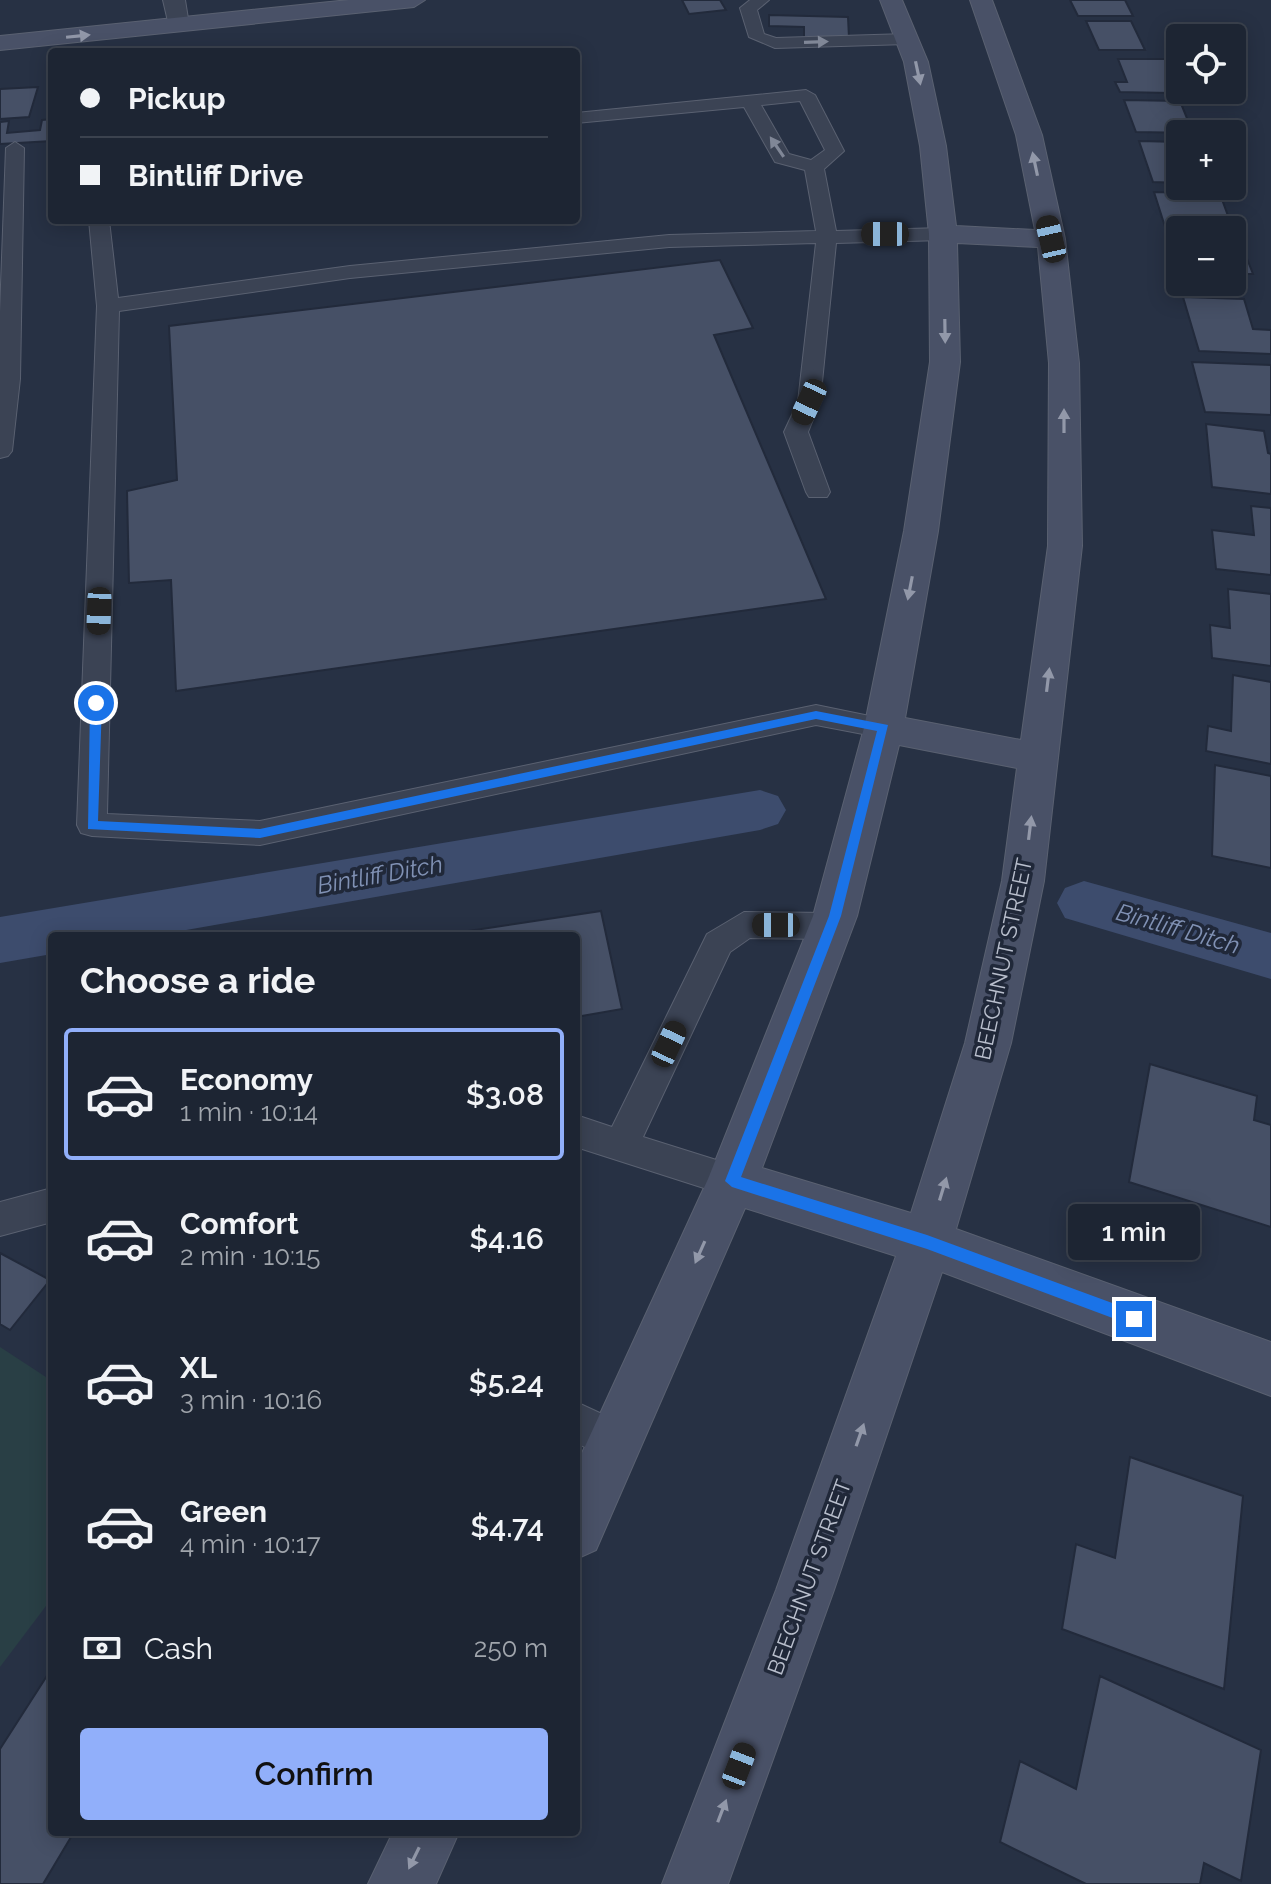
<!DOCTYPE html>
<meta charset="utf-8">
<style>
:root{--surface:#1d2533;--page:#2a313f;--text:#f1f3f6;--muted:#a0a5ac;--line:#3b424e;--accent:#91affa}
body{margin:0;font-family:Raleway,sans-serif;background:var(--page);color:var(--text);height:100vh;display:flex;flex-direction:column;font-size:30px;white-space:nowrap}
*{box-sizing:border-box;margin:0}
p{font-size:26px;color:var(--muted)}
.icon{flex:none;width:44px;height:44px;fill:none;stroke:currentColor;stroke-width:2;stroke-linecap:round;stroke-linejoin:round}
.map{position:relative;flex:1;overflow:hidden}
.details{position:absolute;left:48px;top:932px;width:532px;height:904px;display:flex;flex-direction:column;background:var(--surface);border-radius:8px;box-shadow:0 4px 20px #0003,0 0 0 2px var(--line)}
.details>*{flex:none}
.hud{position:absolute;left:48px;top:48px;width:532px;height:176px;border-radius:8px;box-shadow:0 4px 20px #0003,0 0 0 2px var(--line);display:grid;align-content:center;height:176px;padding:0 32px;background:var(--surface)}
.buttons{position:absolute;left:1166px;top:24px;display:grid;gap:16px}
.buttons a{display:grid;place-items:center;width:80px;height:80px;border-radius:8px;background:var(--surface);box-shadow:0 4px 20px #0003,0 0 0 2px var(--line);font-size:40px}
.end{position:absolute;width:36px;height:36px;margin:-18px;border:10px solid #1a73e8;background:#fff;box-shadow:0 0 0 4px #fff}
.from{border-radius:50%}
.bubble{position:absolute;height:56px;border-radius:8px;background:var(--surface);box-shadow:0 4px 20px #0003,0 0 0 2px var(--line);font-size:26px;font-weight:600;line-height:56px;text-align:center}
.car{position:absolute;width:24px;height:48px;margin:-24px -12px;border-radius:10px;box-shadow:0 0 6px 2px #0007;background:linear-gradient(#222 24%,#8ab4d8 0 40%,#222 0 76%,#8ab4d8 0 86%,#222 0)}
.hud b{display:flex;align-items:center;gap:28px;height:76px;font-size:30px}
.hud b+b{border-top:2px solid var(--line)}
.hud i{width:20px;height:20px;background:var(--text)}
ul{padding:0;list-style:none}
li{display:flex;align-items:center;gap:24px;height:132px;margin:0 16px 12px;padding:0 16px;border:4px solid transparent;border-radius:8px}
li div{flex:1}
li b{display:block;font-size:30px}
li em{font-style:normal;font-weight:600}
li.active{border-color:var(--accent)}
li>.icon{width:72px;height:72px;stroke-width:1.5}
h2{padding:0 32px;font-size:36px;line-height:96px}
.pay{display:flex;align-items:center;gap:20px;height:88px;padding:0 32px;font-size:30px}
.pay p{margin-inline-start:auto}
.button{display:flex;gap:16px;margin-top:auto;padding:16px 32px}
.button a{flex:1;height:92px;border-radius:8px;background:var(--accent);color:#111;font-size:32px;font-weight:600;line-height:92px;text-align:center}
.map>svg:first-child{display:block}
.green{fill:#293f45}
.lines{fill:none;stroke-linecap:round;stroke-linejoin:round}
.canal{fill:#3d4c6d;fill-rule:evenodd}
.building{fill:#465066;stroke:#222a3b;stroke-width:2}
.lane-casing{stroke:#5a6171;stroke-width:2}
.street-casing{stroke:#5a6171;stroke-width:2}
.secondary-casing{stroke:#5a6171;stroke-width:2}
.lane{fill:#3b4354;fill-rule:evenodd}
.street{fill:#3b4354;fill-rule:evenodd}
.secondary{fill:#495167;fill-rule:evenodd}
.oneway{fill:#9298a9}
.oneway2{fill:#808797}
.route{fill:#1a73e8}
.labels{text-anchor:middle;stroke-width:7;stroke-linejoin:round;paint-order:stroke}
.street-label{font-size:22px;fill:#b9bfcd;stroke:#202839}
.water-label{font-size:24px;font-style:italic;fill:#8091b4;stroke:#202839}
</style>
<div class="map">
<svg width="1271" height="1884" viewBox="0 0 1271 1884">
<rect width="100%" height="100%" fill="#273144"/>
<!-- green -->
<path class="green" d="M0,1347L52,1381V1598L0,1667Z"/>
<g class="lines">
<!-- canal -->
<path class="canal" d="M760,790L778,796L786,810L778,824L760,830L152,936H52V954L0,963V917Z
M1084,881L1271,933V979L1065,918L1057,903L1065,888Z"/>
</g>
<!-- building -->
<path class="building" d="M682,0H720L726,10L689,14Z
M1070,0H1125L1133,16H1078Z
M769,15L848,17L849,38L804,37V27L769,26Z
M1086,21H1131L1145,50H1099Z
M1118,59H1180V84H1167L1170,93L1120,92L1115,82H1127Z
M38,87L29,117L0,119V89Z
M1124,100L1180,101L1193,133L1136,132Z
M52,119V141L0,144V122L9,121L7,133L40,130L42,120Z
M1139,141L1180,142V183L1153,182Z
M1154,192L1220,194L1235,235H1232V230L1167,233Z
M1169,243L1180,244V277Z
M1232,245L1242,246L1253,274H1235L1239,287L1183,285L1182,282H1232Z
M720,260L753,328L714,335L826,599L176,691L171,580L129,583L127,491L177,480L169,326Z
M1183,297L1244,299L1253,329L1271,330V354L1199,351Z
M1192,362L1271,365V415L1205,412Z
M1206,424L1264,431L1268,453L1271,454V494L1212,487Z
M1251,506L1271,508V575L1216,569L1212,530L1254,535Z
M1228,589L1271,594V666L1212,658L1210,625L1230,628Z
M1233,675L1271,682V764L1206,751L1208,726L1231,731Z
M1215,765L1271,776V868L1212,856Z
M601,911L622,1009L576,1017V936H435Z
M1150,1064L1257,1096L1254,1120L1271,1125V1227L1129,1182Z
M0,1253L50,1280L10,1330L0,1324Z
M1130,1457L1243,1496L1224,1689L1062,1629L1076,1544L1115,1558Z
M52,1668V1832H74L43,1884H0V1749Z
M1100,1676L1261,1750L1241,1881L1204,1863L1200,1884H1086L1000,1842L1020,1761L1076,1789Z"/>
<g class="lines">
<defs>
<path id="lane" d="M750,0H769L757,10L764,34L776,38L907,34L915,39L907,44L775,48L749,37L740,8Z
M806,90L815,95L844,151L824,169L836,231L943,228L953,234L943,240L836,243L820,402L808,432L830,492L827,497H809L806,492L784,432L798,402L816,243L669,247L350,278L119,311L107,814L260,821L816,705L894,721L898,728L894,735L884,738L816,725L260,845L92,836L81,833L77,825L97,306L89,220H109L118,298L350,266L669,235L816,231L805,170L775,162L744,107L576,123V113ZM800,101L825,150L811,160L789,154L761,105Z
M15,142L24,148L20,379L12,451L8,456L0,458V312L6,148Z
M744,912L830,913L841,917L846,926L841,935L830,939L750,938L730,952L643,1137L745,1169L750,1181L745,1193L732,1197L576,1147V1115L612,1127L707,934Z
M52,1188V1222L0,1236V1202Z
M576,1402L630,1427L636,1441L630,1455L616,1461L576,1443Z"/>
<path id="street" d="M163,0H185L189,25L186,30H170Z"/>
<path id="secondary" d="M349,0H425L414,7L0,50V36Z
M880,0H902L928,62L946,146L956,226L1035,230L1016,135L970,0H992L1042,135L1065,239L1079,363L1082,546L1044,881L1011,1043L956,1229L1271,1342V1396L942,1272L834,1590L728,1884H662L776,1590L896,1256L745,1208L596,1550L576,1559V1466L708,1179L813,916L864,728L904,531L930,362L929,234L920,146L904,62ZM957,243L1038,247L1049,363L1048,546L1021,740L905,718L938,531L960,362ZM899,745L1017,768L1002,881L965,1043L911,1213L762,1168L857,916Z
M393,1832H459L436,1884H368Z"/>
</defs>
<!-- lane casing -->
<use href="#lane" class="lane-casing"/>
<!-- street casing -->
<use href="#street" class="street-casing"/>
<!-- secondary casing -->
<use href="#secondary" class="secondary-casing"/>
<!-- lane -->
<use href="#lane" class="lane"/>
<!-- street -->
<use href="#street" class="street"/>
<!-- secondary -->
<use href="#secondary" class="secondary"/>
</g>
<!-- one-way arrows -->
<defs><path id="oneway-solid" d="M-6-.8H1V-3.2L6.5 0L1 3.2V.8H-6Z" transform="scale(2)"/></defs>
<g class="oneway">
<use href="#oneway-solid" transform="translate(78 36) rotate(-6)"/>
<use href="#oneway-solid" transform="translate(918 73) rotate(78)"/>
<use href="#oneway-solid" transform="translate(1035 164) rotate(-102)"/>
<use href="#oneway-solid" transform="translate(945 331) rotate(89)"/>
<use href="#oneway-solid" transform="translate(1064 421) rotate(-90)"/>
<use href="#oneway-solid" transform="translate(910 588) rotate(101)"/>
<use href="#oneway-solid" transform="translate(1048 680) rotate(-83)"/>
<use href="#oneway-solid" transform="translate(1030 828) rotate(-83)"/>
<use href="#oneway-solid" transform="translate(943 1189) rotate(-73)"/>
<use href="#oneway-solid" transform="translate(700 1252) rotate(114)"/>
<use href="#oneway-solid" transform="translate(860 1435) rotate(-71)"/>
<use href="#oneway-solid" transform="translate(722 1811) rotate(-69)"/>
<use href="#oneway-solid" transform="translate(414 1858) rotate(116)"/>
</g>
<g class="oneway2">
<use href="#oneway-solid" transform="translate(816 42) rotate(-2)"/>
<use href="#oneway-solid" transform="translate(777 147) rotate(-124)"/>
</g>
<!-- route -->
<path class="route" d="M96,699L102,703L98,821L260,829L816,711L888,725L841,916L741,1177L927,1235L1134,1311L1142,1319L1140,1324L1134,1326L927,1249L732,1187L725,1181L829,916L877,731L816,719L260,838L88,829L90,703Z"/>
<g class="labels">
<!-- street labels -->
<g class="street-label">
<text transform="translate(1003 959) rotate(-78)" y="8">BEECHNUT STREET</text>
<text transform="translate(809 1577) rotate(-70)" y="8">BEECHNUT STREET</text>
</g>
<!-- water labels -->
<g class="water-label">
<text transform="translate(380 875) rotate(-10)" y="8">Bintliff Ditch</text>
<text transform="translate(1178 929) rotate(16)" y="8">Bintliff Ditch</text>
</g>
</g>
</svg>
<div class="buttons">
<a><svg class="icon" aria-label="locate" viewBox="0 0 24 24"><circle cx="12" cy="12" r="6"/><path d="M12 2v4M12 18v4M2 12h4M18 12h4"/></svg></a>
<a>+</a>
<a>−</a>
</div>
<i class="end from" style="left:96px;top:703px"></i>
<i class="end" style="left:1134px;top:1319px"></i>
<div class="bubble" style="left:1068px;top:1204px;width:132px">1 min</div>
<i class="car" style="left:885px;top:234px;rotate:270deg"></i>
<i class="car" style="left:1051px;top:239px;rotate:347deg"></i>
<i class="car" style="left:809px;top:402px;rotate:205deg"></i>
<i class="car" style="left:99px;top:611px;rotate:182deg"></i>
<i class="car" style="left:776px;top:925px;rotate:270deg"></i>
<i class="car" style="left:669px;top:1044px;rotate:25deg"></i>
<i class="car" style="left:739px;top:1766px;rotate:21deg"></i>
<div class="hud">
<b><i class="from"></i>Pickup</b>
<b><i></i>Bintliff Drive</b>
</div>
<section class="details">
<h2>Choose a ride</h2>
<ul>
<li class="active"><svg class="icon" aria-label="car" viewBox="0 0 24 24"><path d="M5 17H2v-5l4-1 3-4h7l3 4 3 1v5h-3M9 17h6M6 11h13"/><circle cx="7" cy="17" r="2"/><circle cx="17" cy="17" r="2"/></svg><div><b>Economy</b><p>1 min · 10:14</p></div><em>$3.08</em></li>
<li><svg class="icon" aria-label="car" viewBox="0 0 24 24"><path d="M5 17H2v-5l4-1 3-4h7l3 4 3 1v5h-3M9 17h6M6 11h13"/><circle cx="7" cy="17" r="2"/><circle cx="17" cy="17" r="2"/></svg><div><b>Comfort</b><p>2 min · 10:15</p></div><em>$4.16</em></li>
<li><svg class="icon" aria-label="car" viewBox="0 0 24 24"><path d="M5 17H2v-5l4-1 3-4h7l3 4 3 1v5h-3M9 17h6M6 11h13"/><circle cx="7" cy="17" r="2"/><circle cx="17" cy="17" r="2"/></svg><div><b>XL</b><p>3 min · 10:16</p></div><em>$5.24</em></li>
<li><svg class="icon" aria-label="car" viewBox="0 0 24 24"><path d="M5 17H2v-5l4-1 3-4h7l3 4 3 1v5h-3M9 17h6M6 11h13"/><circle cx="7" cy="17" r="2"/><circle cx="17" cy="17" r="2"/></svg><div><b>Green</b><p>4 min · 10:17</p></div><em>$4.74</em></li>
</ul>
<div class="pay"><svg class="icon" aria-label="cash" viewBox="0 0 24 24"><path d="M3 7h18v10H3z"/><circle cx="12" cy="12" r="2"/></svg>Cash<p>250 m</p></div>
<div class="button"><a>Confirm</a></div>
</section>
</div>
